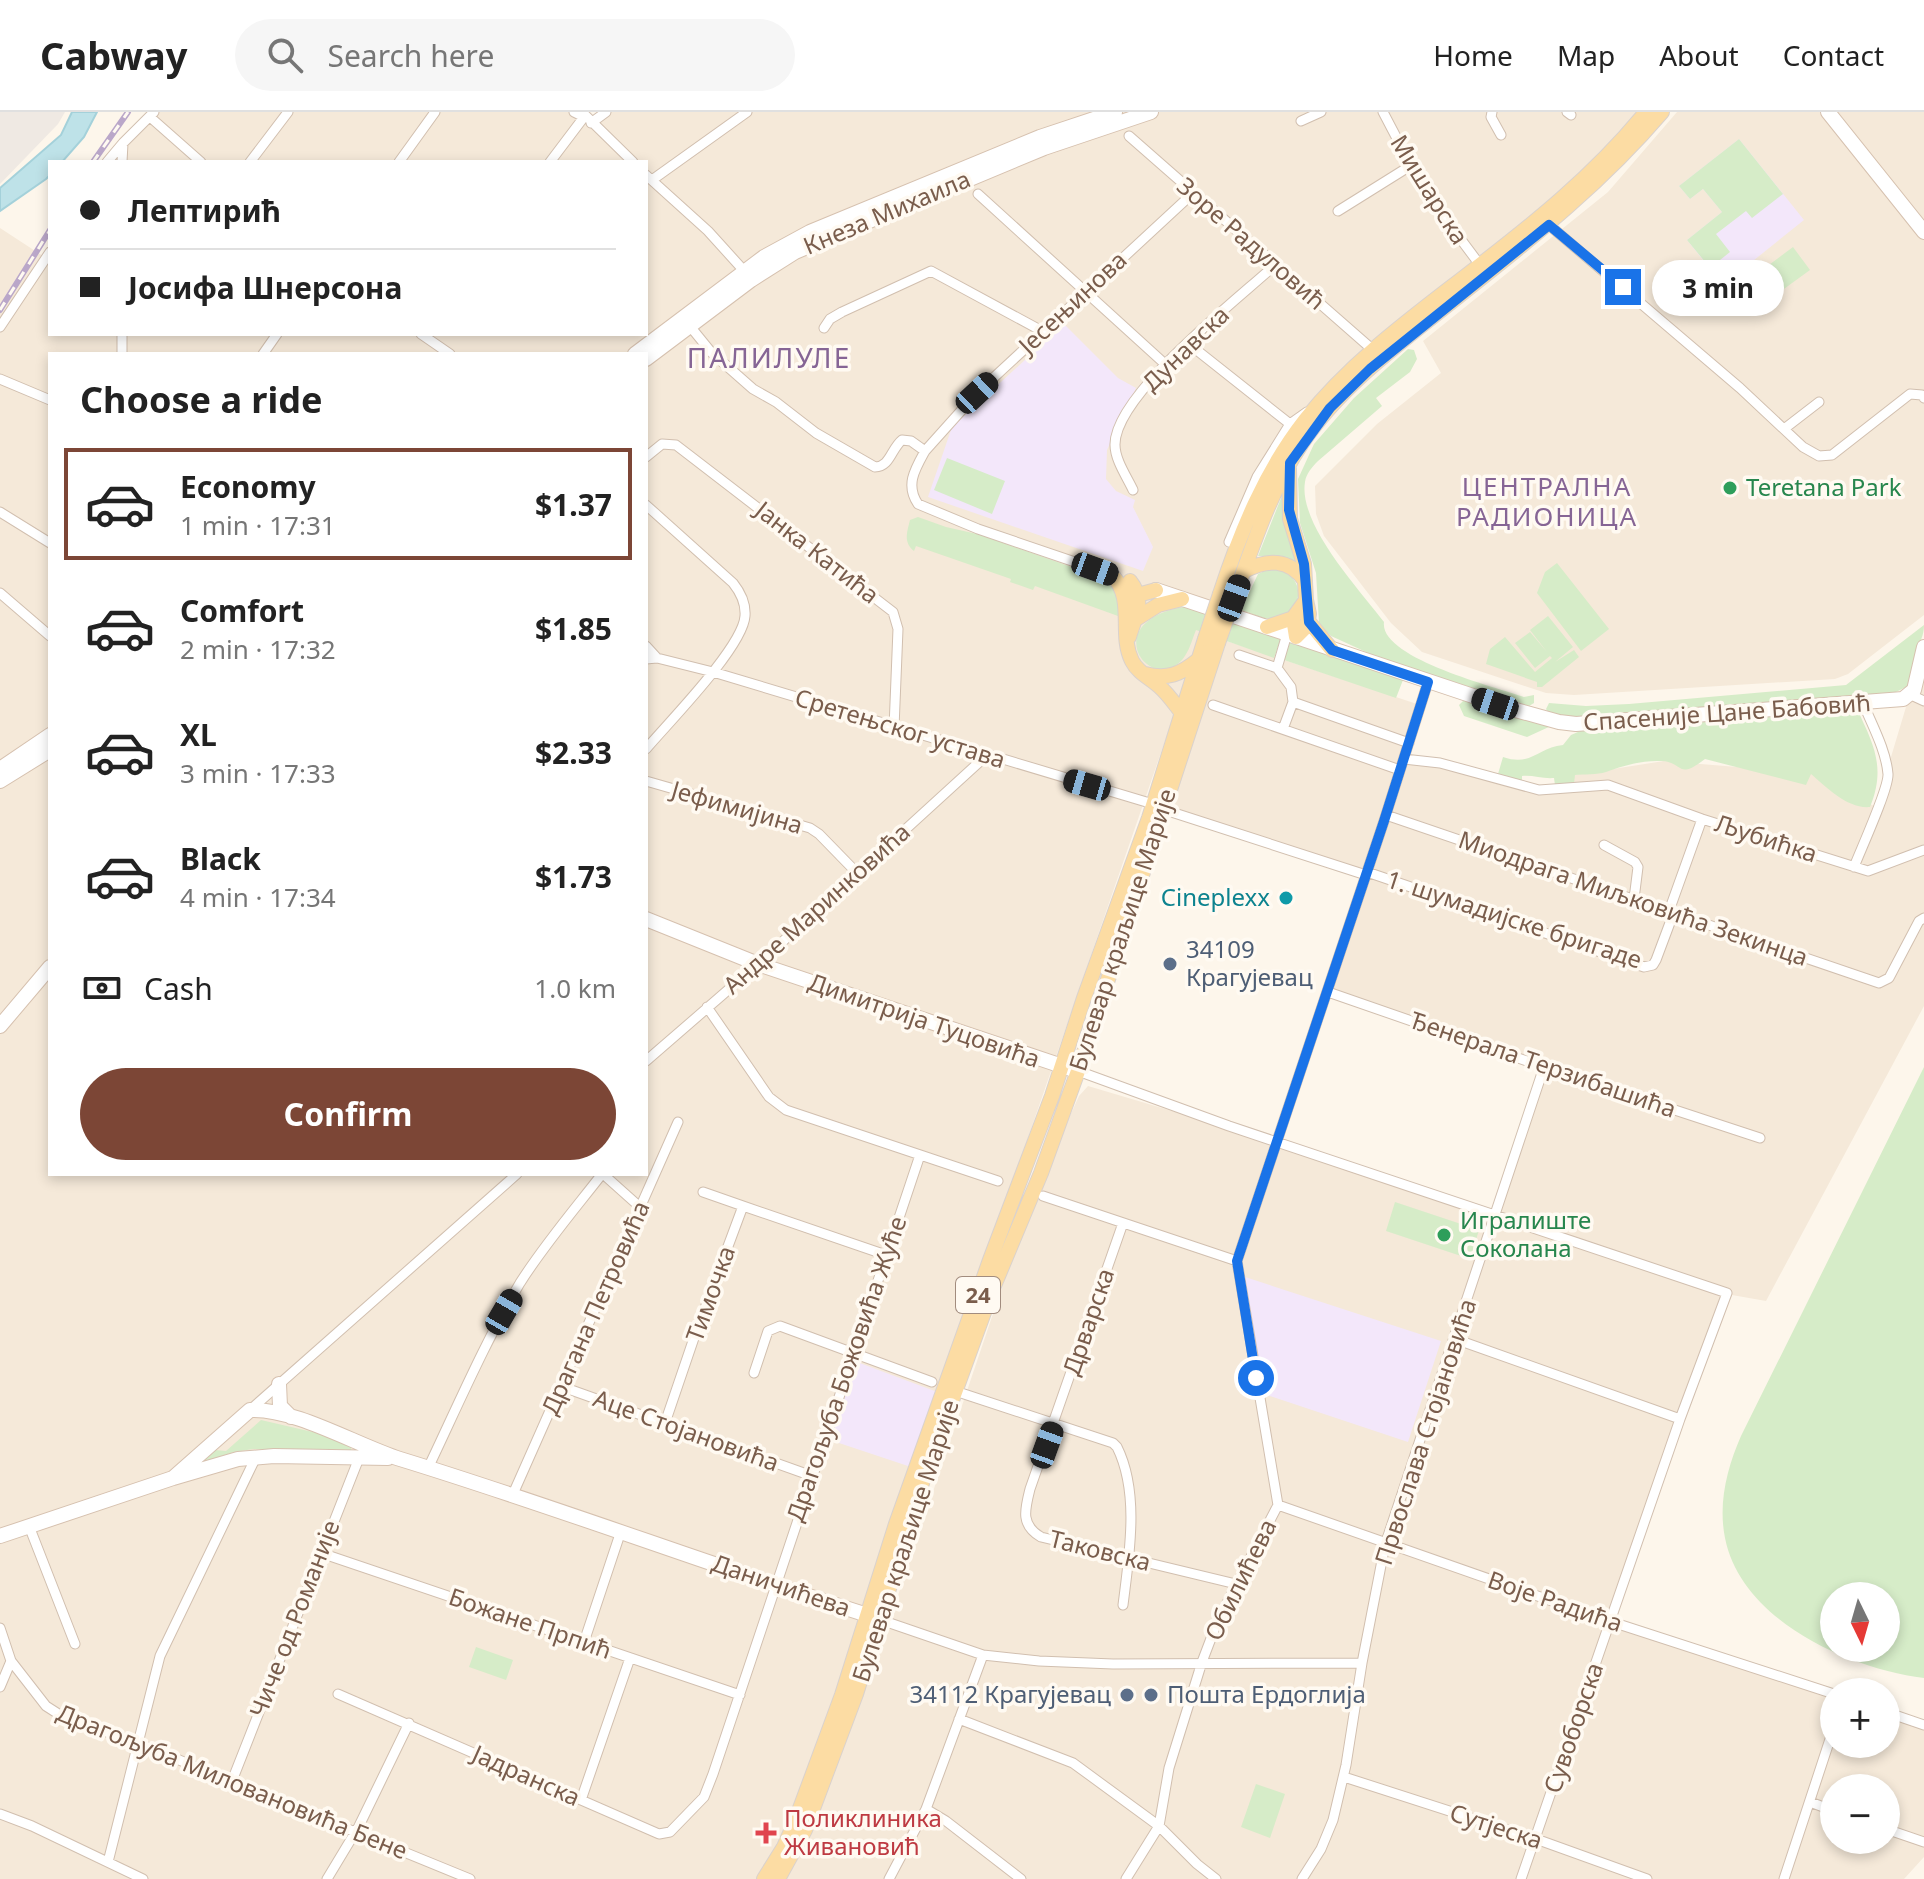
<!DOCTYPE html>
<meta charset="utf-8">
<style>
:root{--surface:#fff;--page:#f6f6f6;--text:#222;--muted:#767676;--line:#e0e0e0;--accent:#7c4636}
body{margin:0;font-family:"Noto Sans",sans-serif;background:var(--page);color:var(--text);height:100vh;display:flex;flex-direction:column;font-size:30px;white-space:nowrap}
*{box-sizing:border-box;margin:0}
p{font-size:26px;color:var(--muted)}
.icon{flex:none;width:44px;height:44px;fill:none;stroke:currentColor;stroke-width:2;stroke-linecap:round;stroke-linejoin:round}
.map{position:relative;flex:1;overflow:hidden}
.drawer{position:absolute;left:48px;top:240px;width:600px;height:824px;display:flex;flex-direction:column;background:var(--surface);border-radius:0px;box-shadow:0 4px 12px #0003}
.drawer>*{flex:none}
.hud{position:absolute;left:48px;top:48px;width:600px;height:176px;border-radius:0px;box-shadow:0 4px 12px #0003;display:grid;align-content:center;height:176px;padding:0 32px;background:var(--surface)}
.needle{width:52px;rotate:175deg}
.tools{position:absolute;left:1820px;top:1470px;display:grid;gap:16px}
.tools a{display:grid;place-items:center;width:80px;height:80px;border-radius:50%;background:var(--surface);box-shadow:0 4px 12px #0003;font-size:40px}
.end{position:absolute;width:36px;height:36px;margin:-18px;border:10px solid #1a73e8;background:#fff;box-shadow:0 0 0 4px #fff}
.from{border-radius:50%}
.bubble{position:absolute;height:56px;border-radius:28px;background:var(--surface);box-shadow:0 4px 12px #0003;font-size:26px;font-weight:700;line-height:56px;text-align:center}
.car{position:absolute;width:24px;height:48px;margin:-24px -12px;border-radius:10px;box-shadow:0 0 6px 2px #0007;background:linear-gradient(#222 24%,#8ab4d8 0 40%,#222 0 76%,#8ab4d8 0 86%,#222 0)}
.hud b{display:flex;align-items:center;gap:28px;height:76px;font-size:30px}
.hud b+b{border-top:2px solid var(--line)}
.hud i{width:20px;height:20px;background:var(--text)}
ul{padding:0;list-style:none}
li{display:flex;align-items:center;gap:24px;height:112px;margin:0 16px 12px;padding:0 16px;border:4px solid transparent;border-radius:0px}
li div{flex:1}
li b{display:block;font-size:30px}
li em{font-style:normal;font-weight:700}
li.active{border-color:var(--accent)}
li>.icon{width:72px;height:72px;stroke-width:1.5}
h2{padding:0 32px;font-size:36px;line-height:96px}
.pay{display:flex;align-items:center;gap:20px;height:88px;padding:0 32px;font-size:30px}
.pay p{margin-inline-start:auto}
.primary-button{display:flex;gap:16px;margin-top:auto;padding:16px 32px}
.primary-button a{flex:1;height:92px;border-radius:48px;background:var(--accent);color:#fff;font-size:32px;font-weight:700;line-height:92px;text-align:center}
header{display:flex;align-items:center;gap:48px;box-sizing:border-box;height:112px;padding:0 40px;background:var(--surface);border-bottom:2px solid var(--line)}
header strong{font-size:38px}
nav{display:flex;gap:44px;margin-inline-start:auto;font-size:28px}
.search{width:560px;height:72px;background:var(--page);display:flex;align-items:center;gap:20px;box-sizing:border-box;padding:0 28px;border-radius:44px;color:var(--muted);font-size:30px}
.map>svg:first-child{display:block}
.residential{fill:#f5e9d9;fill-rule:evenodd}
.industrial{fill:#efe9e3}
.education{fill:#f3e7fa}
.green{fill:#d6ecc8;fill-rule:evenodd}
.water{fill:#bee2e8;stroke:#a4d1da;stroke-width:2}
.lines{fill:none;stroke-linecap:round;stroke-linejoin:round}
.street-casing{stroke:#d1bfaf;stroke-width:11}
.secondary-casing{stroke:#d6c1af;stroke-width:16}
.primary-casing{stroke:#dad2cd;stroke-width:16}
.street{stroke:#fff;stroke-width:9}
.secondary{stroke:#fff;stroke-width:14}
.primary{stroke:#fcdca3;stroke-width:14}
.rail-casing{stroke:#baa7c9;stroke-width:6}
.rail{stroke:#fffaf2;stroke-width:3;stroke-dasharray:9;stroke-linecap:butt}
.primary-bridge-casing{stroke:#dad2cd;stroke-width:16;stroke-linecap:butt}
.primary-bridge{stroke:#fcdca3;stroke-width:14}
.route{stroke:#1a73e8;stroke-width:10}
.leisure-dot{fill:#2e9e5b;stroke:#fffaf2;stroke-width:3}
.culture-dot{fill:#0f9aa8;stroke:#fffaf2;stroke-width:3}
.service-dot{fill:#5c6f8a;stroke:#fffaf2;stroke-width:3}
.health-dot{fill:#e0444e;stroke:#fffaf2;stroke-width:3}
.labels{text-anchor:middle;stroke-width:7;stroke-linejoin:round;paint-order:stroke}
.shield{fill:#fffaf2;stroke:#a28c7e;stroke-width:2}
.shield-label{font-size:22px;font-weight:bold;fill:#7a5d4c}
.street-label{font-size:24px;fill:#7a5d4c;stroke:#fffaf2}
.leisure-label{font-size:24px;fill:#27864d;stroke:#fffaf2;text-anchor:start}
.culture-label{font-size:24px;fill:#0d838f;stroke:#fffaf2;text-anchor:end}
.service-label{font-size:24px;fill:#4e5e75;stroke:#fffaf2;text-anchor:start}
.health-label{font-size:24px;fill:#be3a42;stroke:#fffaf2;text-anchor:start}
.neighbourhood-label{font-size:26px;letter-spacing:2px;fill:#866595;stroke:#fffaf2}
.quarter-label{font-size:28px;letter-spacing:2px;fill:#866595;stroke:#fffaf2}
</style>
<header>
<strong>Cabway</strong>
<div class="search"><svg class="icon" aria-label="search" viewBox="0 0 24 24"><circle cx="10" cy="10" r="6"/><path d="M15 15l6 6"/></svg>Search here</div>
<nav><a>Home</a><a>Map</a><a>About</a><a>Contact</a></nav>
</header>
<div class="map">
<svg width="1924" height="1767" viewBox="0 0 1924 1767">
<rect width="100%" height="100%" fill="#fdf6eb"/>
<!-- residential -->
<path class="residential" d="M155,0H574L591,11L606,0H1643L1592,55L1370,235L1233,432L876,1466L798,1698L761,1767H0V116L46,146L50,140V222H646V50H107ZM50,242H646V1062H50Z
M1677,0H1924V503L1848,562L1835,567L1574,583L1546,581L1422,540L1391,511L1324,424L1316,402L1315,374L1377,312L1441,261L1423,229L1608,80Z
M1227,529L1420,593L1404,646L1499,668L1556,676L1555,666L1664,649L1811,661L1876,695L1924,535V894L1766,1189L1732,1183L1680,1307L1610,1508L1834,1584V1632H1886V1602L1924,1615V1745L1904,1767H785L803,1739L884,1525L1031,1089L1079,984L1088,974L1276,1030L1495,1103L1544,955L1328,880L1366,763L1166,698ZM1834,1676H1886V1728H1834Z"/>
<!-- industrial -->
<path class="industrial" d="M0,0H65L58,12L0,72Z"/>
<!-- education -->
<path class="education" d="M1739,27L1804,108L1723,173L1687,128L1722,100L1703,77L1690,87L1679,74Z
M1064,212L1118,266L1136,276L1107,338L1106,367L1116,379L1135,388L1133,395L1153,435L1143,459L928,385L952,315Z
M1245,1165L1441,1229L1408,1330L1264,1282L1243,1171Z
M857,1250L940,1281L914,1356L830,1328Z"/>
<!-- green -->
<path class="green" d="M1739,27L1783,82L1752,106L1746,99L1716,122L1730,140L1710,156L1687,128L1722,100L1703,77L1690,87L1679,74Z
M1793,135L1810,158L1762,193L1746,170Z
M1408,237L1414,238L1417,247L1410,260L1376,286L1382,294L1318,349C1312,355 1306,362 1305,370C1298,412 1359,477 1384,510C1379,546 1496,575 1524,585L1534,583V591L1529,594L1377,545L1331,524L1319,511L1316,461L1300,411L1298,367L1314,332L1354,286Z
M947,346L1005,369L992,402L934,378Z
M1283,381V402L1299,453L1283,445L1258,444Z
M918,405L946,415L977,422L1103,466L1115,476L1122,512L1118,504L1035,474L1033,478L1010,470L1011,467L916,434L914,439C903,430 907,420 910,408Z
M1557,451L1609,517L1581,539L1537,481L1545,460Z
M1269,457C1310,458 1305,505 1272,507C1262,507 1251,501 1241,498L1258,462Z
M1183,495L1194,496L1281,526L1274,546L1196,518C1192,528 1189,540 1182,548C1150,583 1097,511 1183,495Z
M1548,504L1573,535L1555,550L1574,538L1579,545L1542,575H1537V570L1486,552L1490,537L1505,525L1535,560L1552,546L1550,544L1535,556L1515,531L1530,520L1547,540L1530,518Z
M1924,513C1924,524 1920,529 1916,539C1912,551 1913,562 1908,574L1892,582L1570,606L1548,600L1546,597L1549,591L1586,594L1629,592L1846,573Z
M1290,530L1403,568L1396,586L1284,548Z
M1464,588L1551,614L1527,625L1464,604L1459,593Z
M1857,597C1874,633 1886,656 1870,695C1848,697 1827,676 1811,662L1806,673L1705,647C1676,669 1685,650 1661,649C1643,648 1622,654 1606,660C1597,663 1584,662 1575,663L1574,672L1555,673L1554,666C1543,667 1533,663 1522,664V671L1498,662L1503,645C1532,655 1538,635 1563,633L1571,623L1585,617Z
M1924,955V1566C1849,1557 1741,1508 1725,1426C1718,1391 1727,1356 1741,1324ZM1834,1484H1886V1536H1834Z
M1395,1090L1479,1118L1470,1147L1386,1119Z
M261,1308L317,1321L351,1335V1338L253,1337L234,1340L206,1349L205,1346L215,1338L226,1339Z
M476,1535L513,1548L506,1568L469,1555Z
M1256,1672L1285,1682L1270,1726L1241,1715Z"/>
<!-- water -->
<path class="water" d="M72,0H97L84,25L62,50H50V63L46,67L0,99V76L61,23Z"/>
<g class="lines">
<defs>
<path id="street" d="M582,0L633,50
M1383,0L1424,78L1480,153
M1492,0L1491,5L1501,23
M1567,0L1571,3
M150,5L201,50
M1301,9L1321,0
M591,11L606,0
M1129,24L1373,238
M107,50L123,31L154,0
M122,50L123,31
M250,50L288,0
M399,50L435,0
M550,50L584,5L574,0
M646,63L708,119L746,161
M652,68L747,0
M978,82L1165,252
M1338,99L1410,54
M1549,113L1740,276L1803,335L1819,344L1832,343L1910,282L1922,283L1924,286
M689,213L711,240L753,277L776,290L816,321L875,355C890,355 891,337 902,328L911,329L925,339C915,357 905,373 918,392L978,417L1116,464
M0,215L50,140
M824,216L830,207L842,200L931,159L1042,219
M421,222L450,242
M1189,232L1290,312L1307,300
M122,242V222
M263,242L277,222
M0,267L50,288
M1784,317L1819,290
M925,339L977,281L1192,82
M646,345L662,332L676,333L893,500L898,517L894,616
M1133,378C1127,365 1115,348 1115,333C1114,283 1238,187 1275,153
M646,393L733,471C741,481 746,491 745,504C743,535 668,611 646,637
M0,400L50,431
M1229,430L1257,365L1290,312
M0,481L50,524
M1287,522L1277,556L1291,575L1293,590L1409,631
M646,534L657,546
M1239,543L1277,556
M646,547L657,546L713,560L1153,692
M1911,583L1924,589
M1213,593L1400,658
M1283,617L1293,590
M1404,647L1440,651L1539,678L1608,673L1702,707L1868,759L1924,738
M646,669L810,716L819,722L858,762
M1162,697L1366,763
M1386,703L1879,871L1889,866L1919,809L1924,806
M1604,733L1635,750L1638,755L1634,787
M1854,755C1861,737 1889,676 1888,662C1886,638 1872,613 1863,591
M1367,760L1644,855L1653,853L1656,848L1674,800
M1669,799L1702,707
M1328,880L1544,955L1760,1026
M707,895L769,985L786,998L998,1069
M646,949L758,852L987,643
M1078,959L1229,1014L1727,1181L1680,1307L1521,1767
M603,1062L641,1096
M1043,1084L1237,1149
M743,1094L886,1143
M1123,1111L1030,1377C1025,1397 1020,1413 1041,1425L1236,1472
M1455,1227L1680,1307
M754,1261L768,1219L780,1214L932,1270
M560,1274L812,1364
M955,1279L1113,1331L1117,1335C1140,1381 1129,1444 1123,1493
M250,1298L517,1062
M665,1311L695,1223L743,1094L703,1080
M429,1354C458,1293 485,1230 520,1171C544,1133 574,1098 602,1062
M513,1382L678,1010
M1278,1393L1609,1509L1834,1582
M29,1414L75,1532
M321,1441L740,1583
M881,1508L983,1543L1039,1549L1113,1552L1362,1551
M0,1516L11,1549L0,1575
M584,1530L621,1419
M11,1549L46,1594L60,1603L140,1632L470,1767
M338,1582L659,1722L670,1720L704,1685L713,1662L920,1043
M1886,1600L1924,1613
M959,1607L1073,1651L1159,1714L1197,1752L1216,1767
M1344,1665L1536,1727L1647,1767
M232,1669L359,1346
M581,1688L630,1546
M1810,1690L1834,1699
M926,1697L946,1709L1021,1767
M0,1702L32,1714L143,1767
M1886,1717L1924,1730
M108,1750L160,1544L256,1345
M327,1767L359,1714L409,1611
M889,1767L926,1697L983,1543
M1126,1767L1159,1714L1169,1656L1202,1550L1218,1508L1278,1393L1237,1149L1384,709L1428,570
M1302,1767L1321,1737L1333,1708L1346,1653L1362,1551L1385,1433L1544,955
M1784,1767L1834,1615"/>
<path id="secondary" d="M1828,0L1924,120
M635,242L764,145L810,120L1040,25L1115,0
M646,247L751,168L795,140L1044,36L1151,0
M1156,478L1512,597L1559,610L1576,612L1903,587L1914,578L1924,535
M0,657L50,623
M0,669L50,638
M646,807L758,852L1071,957
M0,914L50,855
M279,1272L280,1294L291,1305
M173,1366L250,1298C295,1296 356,1333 400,1347C560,1396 717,1456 877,1506
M0,1424L173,1366L238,1347L274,1344L388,1346"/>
<path id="primary" d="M1289,357L1290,407L1304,452L1306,488L1309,502L1307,514L1296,525L1293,506L1306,488
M1244,459C1267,447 1289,446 1305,469
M1112,463C1136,488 1118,521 1132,549C1138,561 1150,566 1160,575C1168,582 1174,591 1181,600
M1220,482C1240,421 1265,359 1305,308C1350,251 1410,207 1467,163C1531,114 1595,63 1646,0
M1234,486C1253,433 1270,379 1302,331C1343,270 1408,225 1465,179C1536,123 1603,69 1662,0
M1132,489L1138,483L1156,478
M1136,507L1158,493L1182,487
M1309,510L1332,538
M1267,515L1293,506
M1129,525C1135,504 1146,489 1130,469
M1145,562C1167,568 1181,562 1198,548
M930,1349L991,1181L1041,1061L1078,959L1218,531
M764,1767L784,1735L795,1710L842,1583L896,1412L990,1148L1052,984L1084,886L1149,706L1205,527
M778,1767L805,1718L856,1582L923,1368"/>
</defs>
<!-- street casing -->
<use href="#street" class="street-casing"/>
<!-- secondary casing -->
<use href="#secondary" class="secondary-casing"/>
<!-- primary casing -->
<use href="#primary" class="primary-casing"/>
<!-- street -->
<use href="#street" class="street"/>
<!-- secondary -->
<use href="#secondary" class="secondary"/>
<!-- primary -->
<use href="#primary" class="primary"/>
<defs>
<path id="rail" d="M93,50L128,0
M0,198L50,118"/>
</defs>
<!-- rail casing -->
<use href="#rail" class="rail-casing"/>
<!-- rail -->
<use href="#rail" class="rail"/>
<defs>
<path id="primary-bridge" d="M1205,527L1220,482
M1218,531L1234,486"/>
</defs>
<!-- primary-bridge casing -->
<use href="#primary-bridge" class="primary-bridge-casing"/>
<!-- primary-bridge -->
<use href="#primary-bridge" class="primary-bridge"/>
</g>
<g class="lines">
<!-- route -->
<path class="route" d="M1256,1266L1237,1149L1384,709L1428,570L1332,538L1309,510L1304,452L1289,398L1290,351L1330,296L1370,257L1549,113L1623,175"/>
</g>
<!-- markers -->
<g class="leisure-dot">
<circle cx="1730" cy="376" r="8"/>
<circle cx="1444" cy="1123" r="8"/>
</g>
<circle class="culture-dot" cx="1286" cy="786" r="8"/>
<g class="service-dot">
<circle cx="1170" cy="852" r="8"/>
<circle cx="1127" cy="1583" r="8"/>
<circle cx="1151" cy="1583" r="8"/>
</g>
<path class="health-dot" d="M762 1709h8v8h8v8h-8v8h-8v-8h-8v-8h8z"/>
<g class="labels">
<!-- shield labels -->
<rect class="shield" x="956" y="1165" width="44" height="36" rx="6"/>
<g class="shield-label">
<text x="978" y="1191">24</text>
</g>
<!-- street labels -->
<g class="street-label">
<text transform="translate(1429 78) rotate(58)" y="8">Мишарска</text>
<text transform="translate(887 101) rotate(-23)" y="8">Кнеза Михаила</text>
<text transform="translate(1251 132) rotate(41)" y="8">Зоре Радуловић</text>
<text transform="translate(1073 191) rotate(-43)" y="8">Јесењинова</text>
<text transform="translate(1186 237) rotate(-44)" y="8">Дунавска</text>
<text transform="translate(817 441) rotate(38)" y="8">Јанка Катића</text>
<text transform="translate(1727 601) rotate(-4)" y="8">Спасеније Цане Бабовић</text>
<text transform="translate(900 617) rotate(17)" y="8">Сретењског устава</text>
<text transform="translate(737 696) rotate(16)" y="8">Јефимијина</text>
<text transform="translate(1766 727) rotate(18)" y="8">Љубићка</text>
<text transform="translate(1633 787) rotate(19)" y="8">Миодрага Миљковића Зекинца</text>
<text transform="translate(817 797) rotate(-42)" y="8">Андре Маринковића</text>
<text transform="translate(1514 808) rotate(18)" y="8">1. шумадијске бригаде</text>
<text transform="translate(1123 818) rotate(-72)" y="8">Булевар краљице Марије</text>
<text transform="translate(924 909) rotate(19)" y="8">Димитрија Туцовића</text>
<text transform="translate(1543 953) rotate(19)" y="8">Ђенерала Терзибашића</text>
<text transform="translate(711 1182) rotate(-70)" y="8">Тимочка</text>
<text transform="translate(596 1196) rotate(-66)" y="8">Драгана Петровића</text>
<text transform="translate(1089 1210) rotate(-71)" y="8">Дрварска</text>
<text transform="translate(847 1257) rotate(-71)" y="8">Драгољуба Божовића Жуће</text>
<text transform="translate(686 1319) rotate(20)" y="8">Аце Стојановића</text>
<text transform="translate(1426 1320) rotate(-72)" y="8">Првослава Стојановића</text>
<text transform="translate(906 1429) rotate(-72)" y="8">Булевар краљице Марије</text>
<text transform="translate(1100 1439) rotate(14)" y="8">Таковска</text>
<text transform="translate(1241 1468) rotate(-64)" y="8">Обилићева</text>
<text transform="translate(781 1474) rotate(19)" y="8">Даничићева</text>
<text transform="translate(1555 1490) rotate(19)" y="8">Воје Радића</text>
<text transform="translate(295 1507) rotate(-69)" y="8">Чиче од Романије</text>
<text transform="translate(530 1512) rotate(19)" y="8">Божане Прпић</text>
<text transform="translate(1574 1616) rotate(-71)" y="8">Сувоборска</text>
<text transform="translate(526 1664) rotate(24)" y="8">Јадранска</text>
<text transform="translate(232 1670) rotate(22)" y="8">Драгољуба Миловановића Бене</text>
<text transform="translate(1496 1715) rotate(18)" y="8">Сутјеска</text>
</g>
<!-- leisure labels -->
<g class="leisure-label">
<text x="1746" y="384">Teretana Park</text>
<text x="1460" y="1117">Игралиште<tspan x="1460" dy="28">Соколана</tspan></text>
</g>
<!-- culture labels -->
<g class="culture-label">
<text x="1270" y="794">Cineplexx</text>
</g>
<!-- service labels -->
<g class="service-label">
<text x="1186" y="846">34109<tspan x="1186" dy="28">Крагујевац</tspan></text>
<text x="1111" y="1591" text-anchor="end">34112 Крагујевац</text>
<text x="1167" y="1591">Пошта Ердоглија</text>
</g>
<!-- health labels -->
<g class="health-label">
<text x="784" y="1715">Поликлиника<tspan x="784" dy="28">Живановић</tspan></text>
</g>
<!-- neighbourhood labels -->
<g class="neighbourhood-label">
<text x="1547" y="384">ЦЕНТРАЛНА<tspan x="1547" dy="30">РАДИОНИЦА</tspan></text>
</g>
<!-- quarter labels -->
<g class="quarter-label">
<text x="769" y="256">ПАЛИЛУЛЕ</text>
</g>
</g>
</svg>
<div class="tools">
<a><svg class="needle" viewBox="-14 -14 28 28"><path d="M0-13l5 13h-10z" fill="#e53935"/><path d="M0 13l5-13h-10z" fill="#767676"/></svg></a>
<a>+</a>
<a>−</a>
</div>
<i class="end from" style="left:1256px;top:1266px"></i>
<i class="end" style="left:1623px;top:175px"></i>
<div class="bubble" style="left:1652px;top:148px;width:132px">3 min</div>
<i class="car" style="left:977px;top:281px;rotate:47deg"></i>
<i class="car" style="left:1095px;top:457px;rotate:110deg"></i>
<i class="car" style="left:1234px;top:486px;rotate:20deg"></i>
<i class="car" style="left:1495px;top:592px;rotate:288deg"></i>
<i class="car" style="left:1087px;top:673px;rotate:286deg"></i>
<i class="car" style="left:504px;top:1200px;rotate:30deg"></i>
<i class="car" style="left:1047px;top:1333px;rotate:20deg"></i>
<div class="hud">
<b><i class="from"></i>Лептирић</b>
<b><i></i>Јосифа Шнерсона</b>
</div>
<section class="drawer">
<h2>Choose a ride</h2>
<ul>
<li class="active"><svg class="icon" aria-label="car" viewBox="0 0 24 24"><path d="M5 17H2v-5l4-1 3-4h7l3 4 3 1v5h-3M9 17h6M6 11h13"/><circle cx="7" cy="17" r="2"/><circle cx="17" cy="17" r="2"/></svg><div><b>Economy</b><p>1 min · 17:31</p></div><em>$1.37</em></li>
<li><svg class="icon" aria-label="car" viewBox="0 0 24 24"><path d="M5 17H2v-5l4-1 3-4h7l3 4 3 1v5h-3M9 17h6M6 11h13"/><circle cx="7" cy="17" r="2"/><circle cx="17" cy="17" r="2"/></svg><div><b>Comfort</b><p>2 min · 17:32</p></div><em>$1.85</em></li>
<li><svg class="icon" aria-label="car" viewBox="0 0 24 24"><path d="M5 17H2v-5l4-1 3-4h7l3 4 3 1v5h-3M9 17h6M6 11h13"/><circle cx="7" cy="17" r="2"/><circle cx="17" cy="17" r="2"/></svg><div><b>XL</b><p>3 min · 17:33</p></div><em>$2.33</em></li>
<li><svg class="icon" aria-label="car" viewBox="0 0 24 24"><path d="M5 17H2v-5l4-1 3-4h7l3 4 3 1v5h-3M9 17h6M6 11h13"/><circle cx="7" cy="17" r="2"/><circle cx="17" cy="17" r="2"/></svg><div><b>Black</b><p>4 min · 17:34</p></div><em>$1.73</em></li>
</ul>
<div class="pay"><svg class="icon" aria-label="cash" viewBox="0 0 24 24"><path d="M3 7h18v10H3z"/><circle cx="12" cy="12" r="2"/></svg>Cash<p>1.0 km</p></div>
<div class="primary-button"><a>Confirm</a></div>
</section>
</div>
